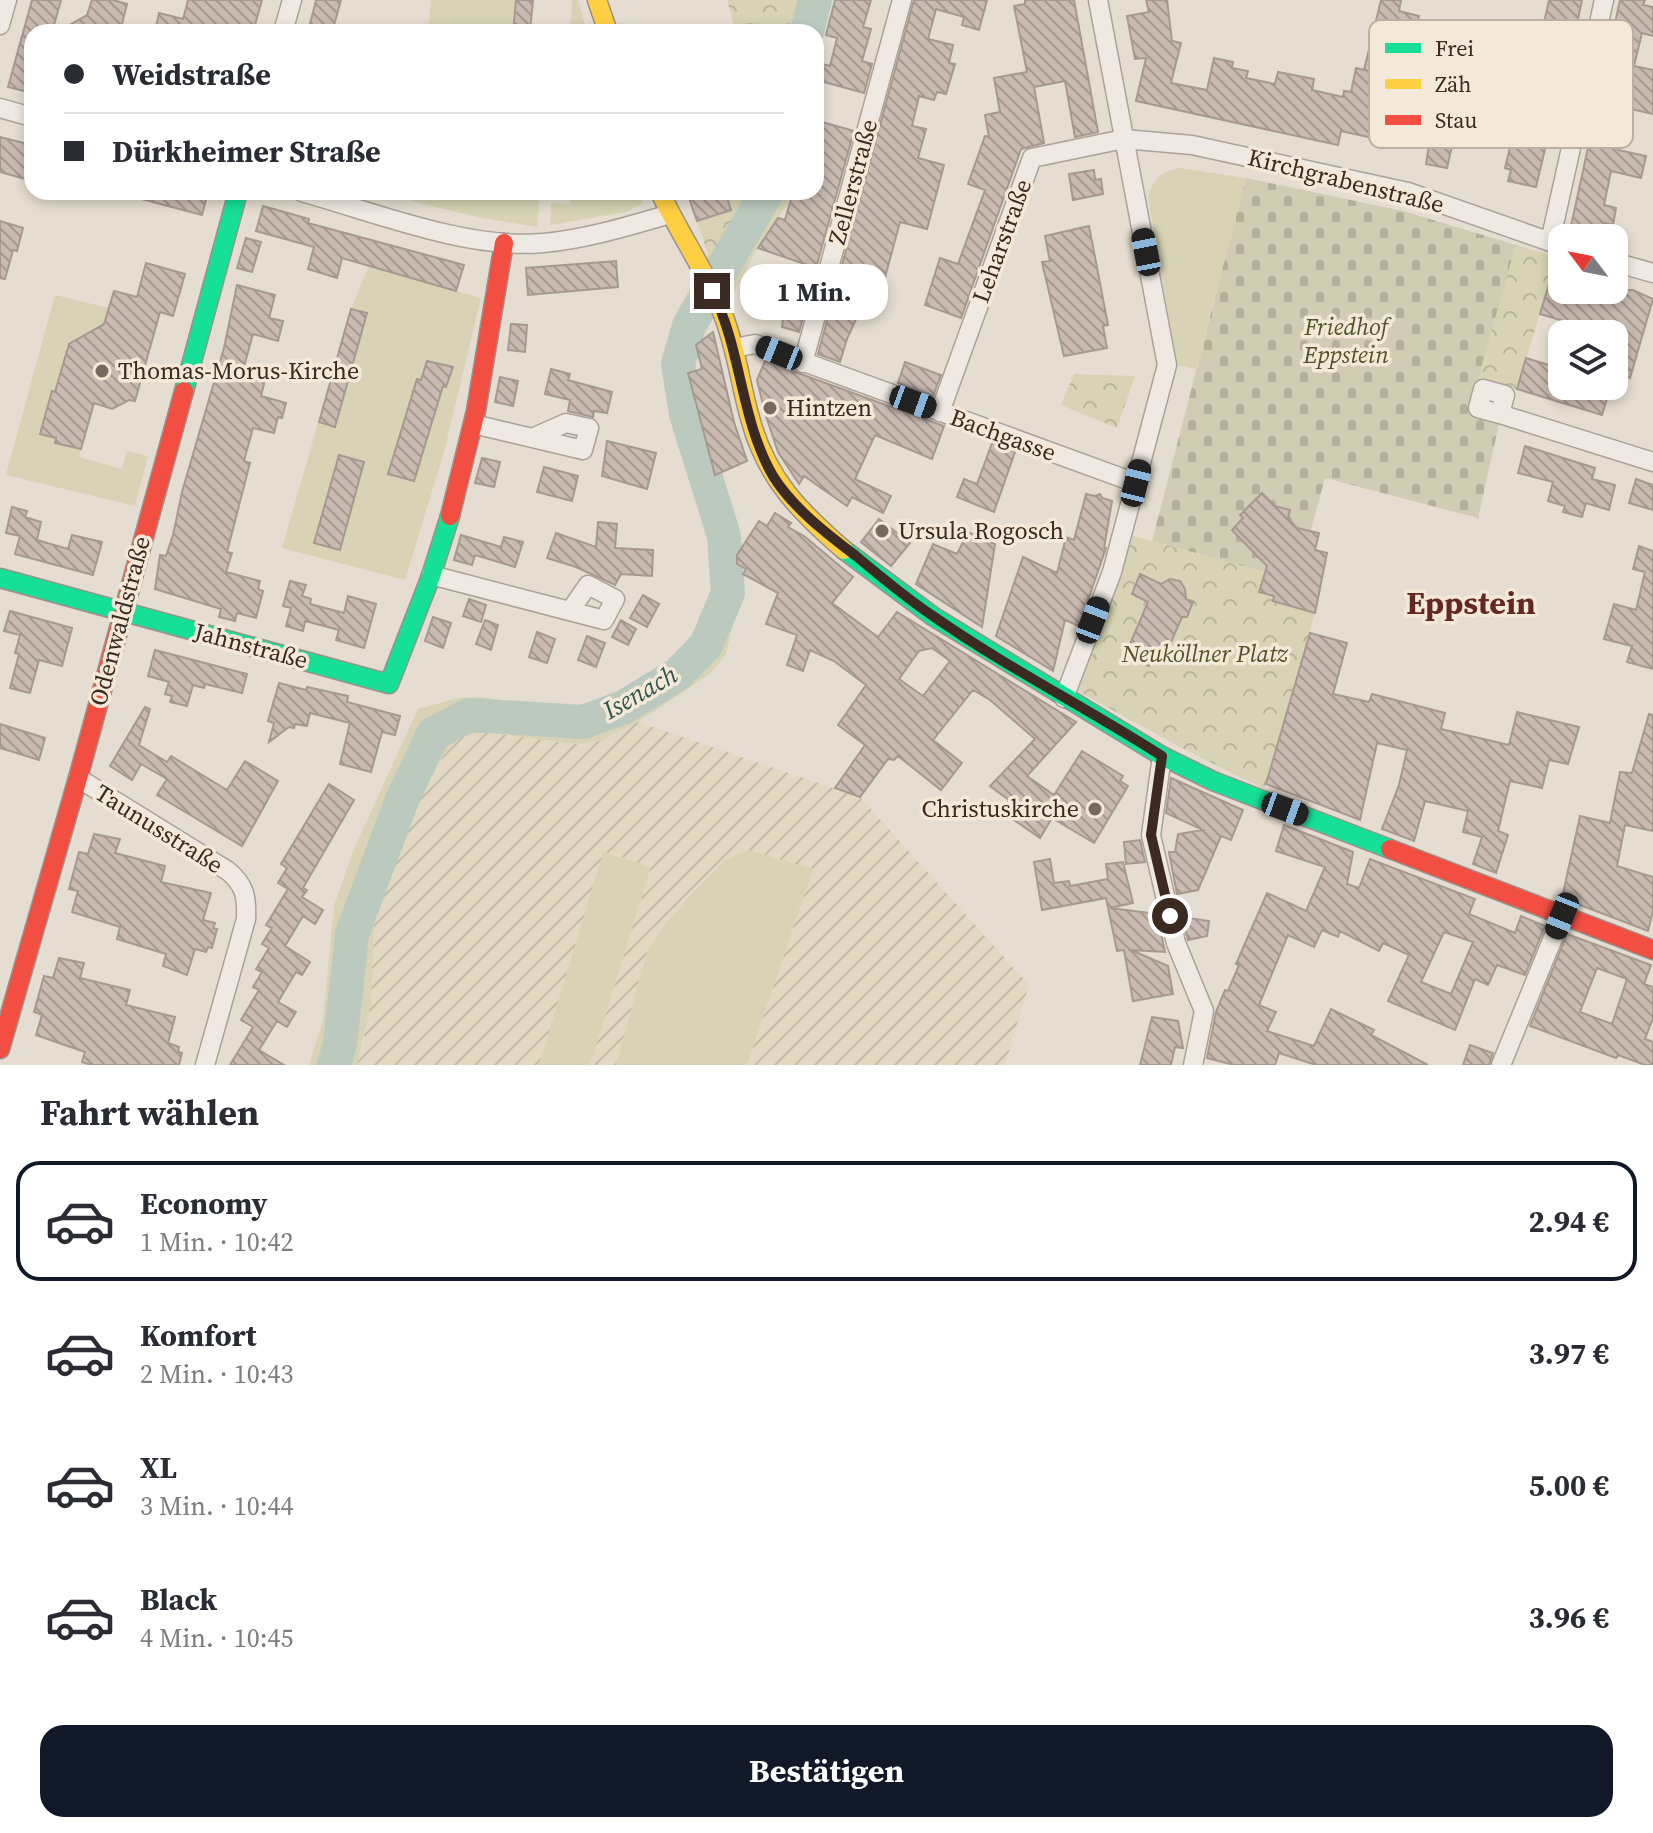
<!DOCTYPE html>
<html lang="de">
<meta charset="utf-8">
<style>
:root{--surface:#fff;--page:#f2f2f3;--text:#2b2b33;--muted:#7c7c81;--line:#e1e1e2;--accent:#111827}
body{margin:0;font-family:"Source Serif 4",serif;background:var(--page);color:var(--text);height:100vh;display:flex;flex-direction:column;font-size:30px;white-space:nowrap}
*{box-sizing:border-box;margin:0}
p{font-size:26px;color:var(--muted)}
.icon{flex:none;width:44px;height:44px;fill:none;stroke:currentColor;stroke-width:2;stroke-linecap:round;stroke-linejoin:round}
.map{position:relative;height:1065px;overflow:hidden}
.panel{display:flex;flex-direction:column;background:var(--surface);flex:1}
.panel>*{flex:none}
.hud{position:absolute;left:24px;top:24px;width:800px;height:176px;border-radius:24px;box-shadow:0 4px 12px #0003;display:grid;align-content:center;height:176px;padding:0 40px;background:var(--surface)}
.needle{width:52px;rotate:302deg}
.controls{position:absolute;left:1548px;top:224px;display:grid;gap:16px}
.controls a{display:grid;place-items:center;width:80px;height:80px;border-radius:16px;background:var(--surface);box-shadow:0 4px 12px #0003;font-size:40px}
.end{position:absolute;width:36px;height:36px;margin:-18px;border:10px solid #3a2a21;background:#fff;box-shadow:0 0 0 4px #fff}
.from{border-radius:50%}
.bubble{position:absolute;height:56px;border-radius:24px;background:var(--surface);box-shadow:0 4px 12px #0003;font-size:26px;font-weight:700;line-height:56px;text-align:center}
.car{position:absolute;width:24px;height:48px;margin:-24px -12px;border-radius:10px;box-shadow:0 0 6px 2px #0007;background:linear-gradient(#222 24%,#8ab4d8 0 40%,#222 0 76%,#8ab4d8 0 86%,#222 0)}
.hud b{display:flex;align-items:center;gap:28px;height:76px;font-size:30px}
.hud b+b{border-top:2px solid var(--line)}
.hud i{width:20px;height:20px;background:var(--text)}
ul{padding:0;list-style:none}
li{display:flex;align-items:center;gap:24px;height:120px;margin:0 16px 12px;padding:0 24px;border:4px solid transparent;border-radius:24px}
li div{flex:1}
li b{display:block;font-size:30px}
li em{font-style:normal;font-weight:700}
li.active{border-color:var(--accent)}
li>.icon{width:72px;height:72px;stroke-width:1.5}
h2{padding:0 40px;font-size:36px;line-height:96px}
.action{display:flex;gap:16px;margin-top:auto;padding:16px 40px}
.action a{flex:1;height:92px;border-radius:24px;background:var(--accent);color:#fff;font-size:32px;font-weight:700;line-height:92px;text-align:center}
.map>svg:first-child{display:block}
.farmland{fill:url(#farmland-furrows)}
.green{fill:#d7d3b4}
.cemetery{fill:url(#cemetery-stones)}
.park{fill:url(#park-crowns)}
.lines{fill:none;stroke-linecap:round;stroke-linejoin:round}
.river{stroke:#bcc9bf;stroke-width:34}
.building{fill:url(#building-back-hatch);stroke:#a59990;stroke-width:2;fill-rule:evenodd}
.street-casing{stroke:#aba299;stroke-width:21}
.fast-casing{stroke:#9a928a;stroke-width:21}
.slow-casing{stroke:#9a928a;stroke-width:21}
.jam-casing{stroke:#9a928a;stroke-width:21}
.street{stroke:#eee9e2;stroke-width:18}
.fast{stroke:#16e098;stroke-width:18}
.slow{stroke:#ffcf43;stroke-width:18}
.jam{stroke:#f24e42;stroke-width:18}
.route{stroke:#3a2a21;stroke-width:10}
.poi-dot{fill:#76695f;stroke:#f4e9d8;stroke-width:3}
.labels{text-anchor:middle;stroke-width:7;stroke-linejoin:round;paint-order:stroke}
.street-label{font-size:24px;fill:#3a2a21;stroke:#f4e9d8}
.park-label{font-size:24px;font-style:italic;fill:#4f5529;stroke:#f4e9d8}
.poi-label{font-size:24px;fill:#3a2a21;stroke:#f4e9d8;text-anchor:start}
.water-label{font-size:26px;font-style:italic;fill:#315851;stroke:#f4e9d8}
.district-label{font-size:32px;font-weight:bold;fill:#642823;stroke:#f4e9d8}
.key{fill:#f4e9d8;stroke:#bcb0a1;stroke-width:2}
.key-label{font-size:22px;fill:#3a2a21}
</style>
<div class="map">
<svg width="1653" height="1065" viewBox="0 0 1653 1065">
<defs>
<pattern id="farmland-furrows" width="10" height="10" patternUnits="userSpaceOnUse" patternTransform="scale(2)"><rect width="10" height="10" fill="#e3d9c3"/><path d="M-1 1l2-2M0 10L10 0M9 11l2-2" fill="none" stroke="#c4baa7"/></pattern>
<pattern id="cemetery-stones" width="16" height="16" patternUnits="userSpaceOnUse" patternTransform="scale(2)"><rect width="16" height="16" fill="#d1cdb4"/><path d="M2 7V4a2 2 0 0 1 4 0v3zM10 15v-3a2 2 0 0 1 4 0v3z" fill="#b4b09a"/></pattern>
<pattern id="park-crowns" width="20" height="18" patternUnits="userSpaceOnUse" patternTransform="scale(2)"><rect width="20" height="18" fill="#d7d3b4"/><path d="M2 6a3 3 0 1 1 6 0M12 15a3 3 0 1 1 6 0" fill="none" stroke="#b9b59a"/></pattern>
<pattern id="building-back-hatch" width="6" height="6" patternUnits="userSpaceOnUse" patternTransform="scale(2)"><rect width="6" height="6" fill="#c9bbb2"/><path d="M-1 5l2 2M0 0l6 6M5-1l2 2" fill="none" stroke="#a49890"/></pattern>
</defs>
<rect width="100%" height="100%" fill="#e5ddd1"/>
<!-- farmland -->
<path class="farmland" d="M638,722L860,797L1029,985L1005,1065H747L813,869L724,860L668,920L647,951L616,1065H590L651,867L604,852L539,1065H357L364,1039L374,927L380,891L428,780L443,756L462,737L485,732L575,744L599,741Z"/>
<!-- green -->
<path class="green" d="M431,0H515L511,32H428Z
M572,0H578L587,32H570Z
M794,0H825L816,84V32H789Z
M1179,168L1246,178L1196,369L1177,365L1148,197C1154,179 1160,172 1179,168Z
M412,192H540L537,227L482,218L411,201Z
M571,192H639L643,203L626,212L550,225L551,203L570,204Z
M752,192H791L787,204L755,252L732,298L692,342L683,374L736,549L737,606L726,654L711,673L638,722L599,741L575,744L485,732L462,737L443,756L428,780L380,891L374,927L371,1003L357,1065H309L323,1019L334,906L353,851L418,709L458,698L484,697L523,705L588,713L628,693L683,658L709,633L720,589L704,501L685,444L668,375L672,336L678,322L674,317L708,254L720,242Z
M369,266L481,298L444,452L405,580L282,548L351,309Z
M55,295L109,308L104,324L66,346L65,350L67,351L55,392H51L40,434L56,438V443L81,449L79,457L122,469L127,451L148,456L135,506L6,475Z
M749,850L813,869L747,1065H616L647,951L668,920L724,860Z
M603,852L651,867L590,1065H539Z"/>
<!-- cemetery -->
<path class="cemetery" d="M1246,178L1403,211L1516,245L1469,414L1499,424L1478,518L1325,478L1297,581L1152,541Z"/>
<!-- park -->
<path class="park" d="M727,0H794L789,32H736Z
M725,192H752L720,242L708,254L697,221L731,210Z
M1516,245L1557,257L1517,389L1478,378Z
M1074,374L1135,376L1117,428L1061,405Z
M1133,536L1322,588L1264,789L1178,746L1078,691Z"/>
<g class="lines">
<!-- river -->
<path class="river" d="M807,32L815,0
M334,1065L340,1044L352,934L402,800L433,734L469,715L583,722L624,707L678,674L706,645L728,593L724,536L686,414L678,364L689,326L767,192"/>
</g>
<!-- building -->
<path class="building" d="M32,0H61L52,32H32V93L8,87Z
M92,0H113L127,4L120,32H57L87,15Z
M188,0H262L253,32H172L156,27L159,13L183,19Z
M316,0H341L332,32H308Z
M516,0H533L530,31L513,30Z
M835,0H871L863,27L871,29L862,61L872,64L864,93L817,80L822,64L830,66L837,38L826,35Z
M914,0H987L979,30L962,25L964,17L936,9L928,39L953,45L949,63L955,64L946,94L937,92L934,100L919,96L912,126L926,129L918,158L944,165L927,229L900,222L881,292L839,276Z
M1025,0H1074L1098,132L1075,137L1065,81L1034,87L1044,143L1021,149L961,318L925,305L940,258L958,264L985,190L968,184L985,136L989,137L985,115L1000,112L994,78L1027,72L1014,6L1025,4Z
M1146,0H1167L1172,41L1181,43L1171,83L1207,90L1214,58L1233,62L1232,68L1248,71L1246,78L1275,84L1278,72L1314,79L1312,90L1343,97L1344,91L1351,92L1356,68L1364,70L1381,0H1401L1399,11L1419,16L1405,77L1414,79L1407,108L1458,119L1447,168L1426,164L1430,140L1402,135L1400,144L1341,131L1338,145L1136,101L1146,58L1135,59L1127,16L1149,12Z
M1549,0H1582L1554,133L1549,132L1536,187L1508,181L1511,170L1505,168L1513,135L1502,132L1512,85L1508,84L1509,76L1512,66L1515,67L1521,41L1539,45Z
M1620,0H1645L1643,5L1653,7V36L1642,33L1634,66L1653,70V114L1622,107L1615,139L1620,140L1618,150L1646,156L1641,178L1611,171L1604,205L1616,208L1613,225L1604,223L1602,232L1571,226Z
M822,122L854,131L816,268L758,248L778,218L785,220L793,192H816V143Z
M0,137L32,145V181L0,172Z
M1094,170L1095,180L1101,179L1103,194L1073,200L1069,174Z
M135,192H208L202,215L134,197Z
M687,192H725L731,210L697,221Z
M263,206L309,219L308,223L464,265L456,291L342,258L337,278L308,269L314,247L256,231Z
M0,221L23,228L17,251L13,250L5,279L0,278Z
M1089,226L1108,325L1103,326L1107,348L1064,356L1042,262L1050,261L1045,236Z
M246,238L261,242L252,272L237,268Z
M616,261L618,287L528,295L526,268Z
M146,263L185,274L173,316L160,312L135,401L129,400L112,409L94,403L81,449L55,443L56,438L40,434L52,391L55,392L69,344L104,324L114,291L137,297Z
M1549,284L1562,290H1633L1653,299L1630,378L1614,372L1624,343L1620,342L1622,334L1595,326L1594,330L1540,314Z
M237,285L275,295L269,318L283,321L278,341L253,334L242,374L265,380L261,396L286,403L282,418L278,417L274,433L253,428L244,461L250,463L227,552L232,553L226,572L260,581L258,589L263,591L256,618L237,613L235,621L219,617L221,609L155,589L160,555L166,556L173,535L182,492L224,348Z
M787,286L810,292L799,332L782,327L784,310L781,309Z
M833,298L862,306L847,339L840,362L818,354Z
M351,309L367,313L335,427L319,422Z
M511,324L527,325L525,352L508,350Z
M713,332L734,422L747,461L715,475L688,373L702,369L696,345Z
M1526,358L1562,369V386H1611L1602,415L1517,389Z
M427,361L453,367L446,387L443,386L414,481L388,474L417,379L421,380Z
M765,361L944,426L932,459L875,435L855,479L891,496L883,513L852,497L847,506L804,476L799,484L778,452L765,413L757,380Z
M905,362L941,375L933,396L898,383Z
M551,369L570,374L568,380L612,392L607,413L594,411L593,417L568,411L570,400L545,394Z
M500,377L518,381L513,406L495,402Z
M607,441L656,453L647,489L602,476Z
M992,443L1015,452L994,512L957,497L964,479L977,484Z
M1525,446L1595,468L1592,479L1615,485L1609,510L1586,503L1582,517L1563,512L1565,506L1548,501L1553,482L1518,473Z
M339,455L364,462L340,550L314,543Z
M482,458L500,462L494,487L475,483Z
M544,467L578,476L572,501L537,492Z
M1636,479L1653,485V510L1629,503Z
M1262,493L1275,506L1290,510L1288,518L1297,528L1319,533L1315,550L1327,553L1315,613L1273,601L1274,596L1259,592L1267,566L1232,530L1243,518L1240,515Z
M1086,494L1095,496L1100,494L1102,498L1112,501L1104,548H1106L1079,626L1065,620L1053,671L996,636L1023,557L1057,573L1066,537L1074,540Z
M12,507L27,511L25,517L41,522L37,540L68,549L72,535L102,542L93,575L15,554L20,536L6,533Z
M775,513L791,523L788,527L804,536L853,577L832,603L878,637L897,612L1076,722L1027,776L1054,795L1082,751L1123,776L1120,781L1128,786L1094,843L1052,818L1040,838L1001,811L1009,800L990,786L1035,739L990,700L973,690L933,740L962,763L941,790L898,756L894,760L888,759L860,797L835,788L865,745L838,725L866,685L834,661L810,650L803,671L787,665L797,635L766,624L778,593L743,574L746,569L737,564V555L759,521L767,526ZM932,648L950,661L923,696L899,679L919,651Z
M879,519L910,543L891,566L861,542Z
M598,522L617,524L615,548L653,550L652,576L621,574L615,585L576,567L547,558L556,533L596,547Z
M968,532L995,544L982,627L916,584L933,544L957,554Z
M461,535L501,547L504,537L523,542L515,567L475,555L472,565L454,560Z
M1639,546L1653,551V669L1627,662L1632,646L1604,639L1614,604L1636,610L1645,572L1633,569Z
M1140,574L1161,584L1170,579L1180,581L1185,589L1186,599L1193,602L1187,617H1182L1164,658H1153L1149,666L1136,660L1139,652L1130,644L1148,602L1132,594Z
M290,581L306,585L302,596L311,599L310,604L344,613L348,596L376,604L364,648L336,640L339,630L305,621L303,631L286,626L291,608L283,606Z
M643,595L659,604L647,627L630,618Z
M469,599L486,605L481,622L463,616Z
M10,611L72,628L62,666L39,660L30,693L10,688L19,654L15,653L20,635L4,631Z
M433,617L451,623L443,648L425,641Z
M485,620L498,625L491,650L476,644Z
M621,620L636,629L628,645L612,637Z
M537,632L555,639L547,663L529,657Z
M1310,633L1347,643L1333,694L1369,702L1372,694L1445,713L1441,729L1509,745L1517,712L1579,727L1568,764L1549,760L1542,788L1510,781L1498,831L1508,835L1496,873L1473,864L1482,837L1463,832L1468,811L1425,801L1414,841L1382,829L1399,785L1407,750L1377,743L1360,820L1266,784Z
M587,636L605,643L596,667L578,660Z
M155,650L247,674L242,693L205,684L204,688L193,685L187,706L170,702L172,696L165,694L169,682L148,676Z
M279,683L306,690L307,687L348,696L347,702L400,716L395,735L382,732L371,772L340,764L350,723L310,713L307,726L295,724L294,728L289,727L269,742L274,723L268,721Z
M145,707L150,709L139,745L167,762L171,756L227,790L245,761L278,781L242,846L157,795L167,779L141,764L132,780L110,766Z
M1649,714L1653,715V831L1625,825L1617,866L1653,877V911L1648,931L1562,898L1580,816L1610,823L1620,772L1632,773Z
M0,724L45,738L39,760L0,748Z
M1171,778L1243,810L1231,840L1221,836L1198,890L1177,894L1169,852H1175L1178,834L1203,830L1166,813Z
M329,784L354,800L303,888L307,890L302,897L323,910L315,924L303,916L285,946L310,962L302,975L296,972L278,1002L296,1012L287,1027L277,1021L259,1050L284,1065H230L253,1027L241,1020L259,990L253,987L262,972L256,969L269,948L262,944L272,928L266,925L288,889L278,883L287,868L281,864Z
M1284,825L1353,852L1347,884L1359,888L1370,859L1475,899L1469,914L1515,933L1521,916L1545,926L1525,975L1497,965L1488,985L1475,979L1455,1030L1388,1001L1409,955L1383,943L1379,951L1340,931L1338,937L1322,930L1314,947L1288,935L1259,1005L1276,1012L1267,1031L1314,1046L1331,1009L1374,1030L1371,1035L1428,1065H1316L1279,1053L1275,1065H1234L1207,1058L1216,1012L1225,990L1228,991L1239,965L1236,964L1267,893L1306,911L1325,867L1276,851ZM1444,932L1473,942L1451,994L1421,982Z
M94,834L120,839L115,853L165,866L161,882L211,893L203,920L215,923L213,928L217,929L212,948L208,947L206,952L195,949L187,975L163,966L166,954L117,939L120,927L72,912L78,891L69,889L79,852L88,854Z
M1140,840L1145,862L1126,864L1124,842Z
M1050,859L1054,883L1069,881L1070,886L1108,879L1106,864L1123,862L1133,903L1110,908L1157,914L1165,952L1131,950L1168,966L1173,994L1133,1001L1124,950L1117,951L1106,898L1042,910L1034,862Z
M1182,917L1209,921L1207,936L1188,940Z
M1567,934L1651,965L1644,984L1653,987V1018L1645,1039L1653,1042V1065H1645L1618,1055L1616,1058L1530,1026ZM1597,968L1627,979L1612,1024L1580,1012Z
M59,958L84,963L80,978L130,990L126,1005L175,1017L168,1043L179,1047L178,1052L182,1053L179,1065H91L82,1062L85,1052L36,1035L42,1015L34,1012L44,976L53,978Z
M1152,1017L1178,1021L1183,1048L1175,1047L1171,1065H1140Z
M1470,1045L1493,1053L1489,1065H1463Z"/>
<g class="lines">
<defs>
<path id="street" d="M0,25L7,0
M283,32L292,0
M0,108L32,117
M302,192C373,212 469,250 543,243C586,239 629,226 670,214
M1550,242L1604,0
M1614,262L1653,273
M734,348L755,344L1136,483
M803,363L902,0
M940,412L1032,158L1124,139L1192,145L1408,192L1562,246
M1500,414L1478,408L1483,389L1505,395L1500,414L1653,462
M473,424L583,450L589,428L566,423L532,438
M431,575L604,620L615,599L588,585L570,611
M1064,698L1112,572L1167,365L1098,0
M1162,756L1151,835L1176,943L1204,1011L1193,1065
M78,778L228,871C245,885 247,897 246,919L205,1065
M1501,1065L1562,916"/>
<path id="fast" d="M184,391L238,192
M844,550L934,617L1162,756L1213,781L1390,849
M0,578L389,684L431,576L450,516"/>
<path id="slow" d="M597,0L608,32
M660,192C679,233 705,270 722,312C736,346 740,383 750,418C766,478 799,511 844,550"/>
<path id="jam" d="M450,516L476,411L504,243
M1390,849L1653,950
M0,1049L78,778L184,391"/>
</defs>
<!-- street casing -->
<use href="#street" class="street-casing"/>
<!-- fast casing -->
<use href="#fast" class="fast-casing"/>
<!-- slow casing -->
<use href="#slow" class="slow-casing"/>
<!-- jam casing -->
<use href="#jam" class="jam-casing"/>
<!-- street -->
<use href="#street" class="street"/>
<!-- fast -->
<use href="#fast" class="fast"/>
<!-- slow -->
<use href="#slow" class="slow"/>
<!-- jam -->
<use href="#jam" class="jam"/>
</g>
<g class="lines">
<!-- route -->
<path class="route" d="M712,291C742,350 740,419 773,476C793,508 826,533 856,556C881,577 906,598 933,616C1006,667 1087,708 1162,756L1151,835L1170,916"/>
</g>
<!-- markers -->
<g class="poi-dot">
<circle cx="102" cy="371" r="8"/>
<circle cx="770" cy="408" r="8"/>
<circle cx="882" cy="531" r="8"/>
<circle cx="1095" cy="809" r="8"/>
</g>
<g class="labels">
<!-- street labels -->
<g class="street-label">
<text transform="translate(1346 181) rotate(14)" y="8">Kirchgrabenstraße</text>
<text transform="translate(853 182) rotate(-75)" y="8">Zellerstraße</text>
<text transform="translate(1002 241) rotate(-70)" y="8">Leharstraße</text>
<text transform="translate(1003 435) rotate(20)" y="8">Bachgasse</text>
<text transform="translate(120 621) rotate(-75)" y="8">Odenwaldstraße</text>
<text transform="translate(251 646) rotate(15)" y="8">Jahnstraße</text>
<text transform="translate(159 829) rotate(32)" y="8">Taunusstraße</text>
</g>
<!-- park labels -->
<g class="park-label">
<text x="1346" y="335">Friedhof<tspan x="1346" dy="28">Eppstein</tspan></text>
<text x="1205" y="662">Neuköllner Platz</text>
</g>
<!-- poi labels -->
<g class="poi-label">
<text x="118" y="379">Thomas-Morus-Kirche</text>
<text x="786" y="416">Hintzen</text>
<text x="898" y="539">Ursula Rogosch</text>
<text x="1079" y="817" text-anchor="end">Christuskirche</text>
</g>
<!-- water labels -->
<g class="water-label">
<text transform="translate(640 692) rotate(-30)" y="9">Isenach</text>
</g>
<!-- district labels -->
<g class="district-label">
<text x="1471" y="614">Eppstein</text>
</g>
</g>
<!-- legend -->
<rect x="1369" y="20" width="264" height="128" rx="12" class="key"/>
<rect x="1385" y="43" width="36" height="10" fill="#16e098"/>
<rect x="1385" y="79" width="36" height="10" fill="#ffcf43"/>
<rect x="1385" y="115" width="36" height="10" fill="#f24e42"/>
<g class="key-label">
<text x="1435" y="56">Frei</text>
<text x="1435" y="92">Zäh</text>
<text x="1435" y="128">Stau</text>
</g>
</svg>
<div class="controls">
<a><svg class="needle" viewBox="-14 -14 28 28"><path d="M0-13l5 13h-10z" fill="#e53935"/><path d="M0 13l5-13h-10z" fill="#7c7c81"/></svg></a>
<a><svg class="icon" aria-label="layers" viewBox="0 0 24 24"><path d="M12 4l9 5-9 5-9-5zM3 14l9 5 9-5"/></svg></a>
</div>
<i class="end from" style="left:1170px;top:916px"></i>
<i class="end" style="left:712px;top:291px"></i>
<div class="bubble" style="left:740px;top:264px;width:148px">1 Min.</div>
<i class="car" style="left:1146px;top:252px;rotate:349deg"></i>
<i class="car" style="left:779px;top:353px;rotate:292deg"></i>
<i class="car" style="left:913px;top:402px;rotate:110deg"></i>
<i class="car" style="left:1136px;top:483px;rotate:14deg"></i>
<i class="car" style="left:1093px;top:620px;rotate:21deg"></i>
<i class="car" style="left:1285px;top:809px;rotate:110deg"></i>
<i class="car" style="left:1562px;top:916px;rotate:202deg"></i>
<div class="hud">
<b><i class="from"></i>Weidstraße</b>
<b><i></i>Dürkheimer Straße</b>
</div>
</div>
<section class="panel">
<h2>Fahrt wählen</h2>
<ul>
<li class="active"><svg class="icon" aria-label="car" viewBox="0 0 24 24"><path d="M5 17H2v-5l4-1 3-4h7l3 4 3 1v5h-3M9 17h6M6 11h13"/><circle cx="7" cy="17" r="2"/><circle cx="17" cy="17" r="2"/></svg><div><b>Economy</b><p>1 Min. · 10:42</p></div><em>2.94 €</em></li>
<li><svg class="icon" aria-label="car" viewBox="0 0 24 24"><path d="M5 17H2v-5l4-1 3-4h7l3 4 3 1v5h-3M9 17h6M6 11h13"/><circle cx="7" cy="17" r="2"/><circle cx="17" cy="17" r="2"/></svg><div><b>Komfort</b><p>2 Min. · 10:43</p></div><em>3.97 €</em></li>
<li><svg class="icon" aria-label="car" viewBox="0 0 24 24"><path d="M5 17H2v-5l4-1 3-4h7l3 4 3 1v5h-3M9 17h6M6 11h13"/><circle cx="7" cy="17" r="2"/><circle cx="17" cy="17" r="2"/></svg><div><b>XL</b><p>3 Min. · 10:44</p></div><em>5.00 €</em></li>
<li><svg class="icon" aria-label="car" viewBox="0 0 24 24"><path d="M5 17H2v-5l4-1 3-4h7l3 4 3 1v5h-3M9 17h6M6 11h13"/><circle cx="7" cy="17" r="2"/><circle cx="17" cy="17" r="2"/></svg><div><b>Black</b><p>4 Min. · 10:45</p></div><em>3.96 €</em></li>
</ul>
<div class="action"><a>Bestätigen</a></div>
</section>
